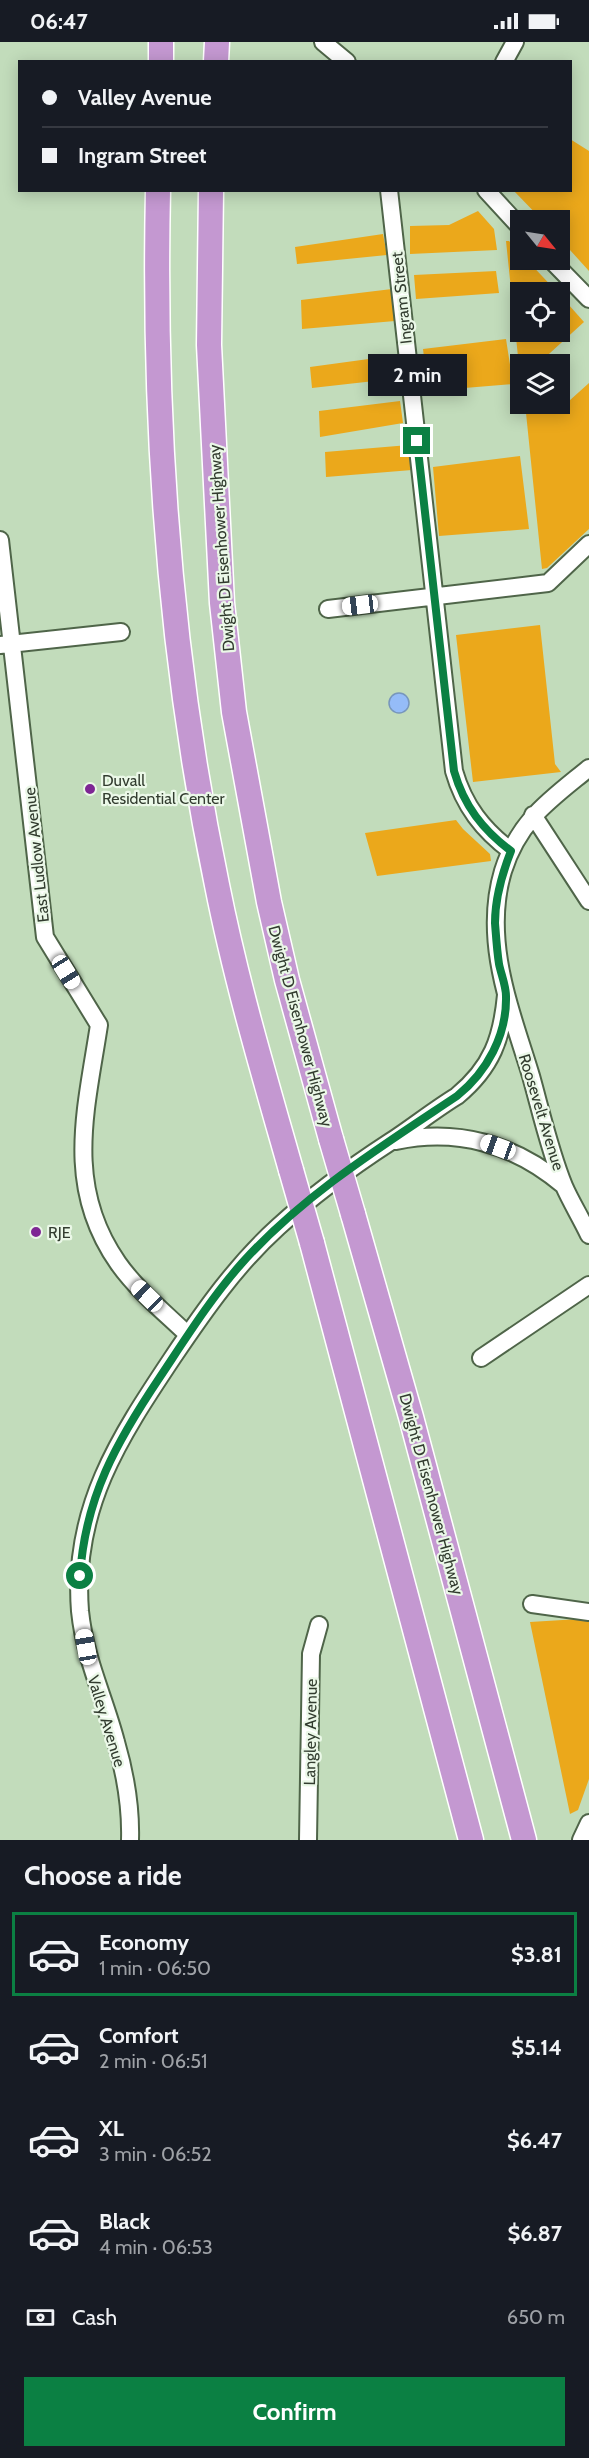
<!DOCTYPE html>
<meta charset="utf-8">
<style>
:root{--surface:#171b24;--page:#20242c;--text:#f1f3f6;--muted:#9ea1a6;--line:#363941;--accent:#0b8043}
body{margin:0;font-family:Cabin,sans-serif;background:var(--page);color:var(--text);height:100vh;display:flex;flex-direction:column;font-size:22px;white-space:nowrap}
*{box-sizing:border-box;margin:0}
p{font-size:20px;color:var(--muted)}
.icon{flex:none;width:33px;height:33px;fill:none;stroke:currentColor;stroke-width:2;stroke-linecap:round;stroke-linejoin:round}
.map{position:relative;height:1798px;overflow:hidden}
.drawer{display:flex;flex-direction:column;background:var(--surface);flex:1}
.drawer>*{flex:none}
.banner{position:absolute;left:18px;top:18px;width:554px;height:132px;border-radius:0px;box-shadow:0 3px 15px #0003;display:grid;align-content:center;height:132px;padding:0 24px;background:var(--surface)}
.needle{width:39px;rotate:120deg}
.buttons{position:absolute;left:510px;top:168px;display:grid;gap:12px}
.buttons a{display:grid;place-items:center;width:60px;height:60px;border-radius:0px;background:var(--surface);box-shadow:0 3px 15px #0003;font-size:30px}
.end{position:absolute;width:27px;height:27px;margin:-14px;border:8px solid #0b8043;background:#fff;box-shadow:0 0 0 3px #fff}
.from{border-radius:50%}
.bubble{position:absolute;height:42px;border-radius:0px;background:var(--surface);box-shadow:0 3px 15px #0003;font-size:20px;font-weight:700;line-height:42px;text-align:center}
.car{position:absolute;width:18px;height:36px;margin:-18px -9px;border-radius:8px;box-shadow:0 0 4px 2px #0007;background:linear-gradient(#fff 24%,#345 0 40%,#fff 0 76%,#345 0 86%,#fff 0)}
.banner b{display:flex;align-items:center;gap:21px;height:57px;font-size:22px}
.banner b+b{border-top:2px solid var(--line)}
.banner i{width:15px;height:15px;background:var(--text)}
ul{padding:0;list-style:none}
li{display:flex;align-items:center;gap:18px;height:84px;margin:0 12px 9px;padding:0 12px;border:3px solid transparent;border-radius:0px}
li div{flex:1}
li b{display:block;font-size:22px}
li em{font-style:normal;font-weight:700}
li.selected{border-color:var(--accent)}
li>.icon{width:54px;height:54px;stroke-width:1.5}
h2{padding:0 24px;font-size:27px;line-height:72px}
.pay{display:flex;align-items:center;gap:15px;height:66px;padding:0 24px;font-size:22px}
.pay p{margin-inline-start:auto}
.action{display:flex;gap:12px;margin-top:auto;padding:12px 24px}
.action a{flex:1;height:69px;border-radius:0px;background:var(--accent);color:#fff;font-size:24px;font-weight:700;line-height:69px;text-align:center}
.status{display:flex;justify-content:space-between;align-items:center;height:42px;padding:0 30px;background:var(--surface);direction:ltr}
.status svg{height:16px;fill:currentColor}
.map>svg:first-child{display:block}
.green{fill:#eba81b}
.water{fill:#95bcf8;stroke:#7796bc;stroke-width:1.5}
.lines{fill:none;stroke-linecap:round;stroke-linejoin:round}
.minor-casing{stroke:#4f6549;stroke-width:20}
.highway-casing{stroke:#fff;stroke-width:27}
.minor{stroke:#fff;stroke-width:16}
.highway{stroke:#c498d1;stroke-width:24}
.highway-bridge-casing{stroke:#fff;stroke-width:27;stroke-linecap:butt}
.highway-bridge{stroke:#c498d1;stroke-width:24}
.route{stroke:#0b8043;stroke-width:8}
.poi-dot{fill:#7e2694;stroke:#ebf8e8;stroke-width:2}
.labels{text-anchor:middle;stroke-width:4.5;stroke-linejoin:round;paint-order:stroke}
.street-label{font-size:16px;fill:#323c2f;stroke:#ebf8e8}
.poi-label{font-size:16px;fill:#323c2f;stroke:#ebf8e8;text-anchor:start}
</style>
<div class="status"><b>06:47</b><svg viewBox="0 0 49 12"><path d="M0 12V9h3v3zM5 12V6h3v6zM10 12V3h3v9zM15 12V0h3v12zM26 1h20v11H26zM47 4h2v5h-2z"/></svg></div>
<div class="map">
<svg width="589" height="1798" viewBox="0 0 589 1798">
<rect width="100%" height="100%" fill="#c2dcbb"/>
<!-- green -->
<path class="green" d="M570,97L589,109V229L560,197V178H542L514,149L570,148Z
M478,169L494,187L497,208L410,212V184L449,183Z
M383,192L387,213L297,222L295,205Z
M506,199H509L520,211V218H527L557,250H520V290H560V253L584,280L538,322H520V334Z
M496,229L499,251L416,257L414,233Z
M392,247L395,279L302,287L301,258Z
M506,297L513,342L428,349L423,307Z
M398,313L401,336L312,346L310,325Z
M589,341V487L547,526L542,527L526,371L559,368Z
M400,359L403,381L320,395L319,369Z
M409,403L412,428L326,435L325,410Z
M520,414L529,487L439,494L433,425Z
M540,583L555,722L561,730L473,740L456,593Z
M456,778L463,787L490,812L491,819L377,834L365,791Z
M579,1577L589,1579V1737L578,1768L570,1772L530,1580Z"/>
<!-- water -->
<path class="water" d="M389 661a10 10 0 1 1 20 0a10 10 0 1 1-20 0Z"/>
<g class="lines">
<defs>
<path id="minor" d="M323,0L347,20
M504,20L515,0
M389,148L454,729C464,764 483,788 511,809
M486,148L520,185
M551,218L589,257
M0,498L45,895L99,983C86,1068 64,1144 118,1221C137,1248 164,1270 188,1293
M328,567L548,541L589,502
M0,603L121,590
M589,726C550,758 519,778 503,829C482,899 511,968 531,1034C541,1070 550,1110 564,1144C571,1160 581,1176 589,1193
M533,773L589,859
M396,1099C457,1086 515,1102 563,1143
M481,1316L589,1243
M532,1562L589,1570
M130,1798C131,1765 125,1731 116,1700C104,1654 85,1618 80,1569C72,1467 119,1396 173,1315C204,1269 236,1223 278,1185C313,1153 350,1126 390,1100C413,1085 434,1068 457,1054C492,1025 502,996 506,953
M308,1798L311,1612L319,1583
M581,1798L589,1781"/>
<path id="highway" d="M161,20V0
M216,20L217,0
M158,148C153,378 170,618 217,843C236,939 264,1033 291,1128
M211,148L209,303L222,561L234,670L269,860L287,938L331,1097
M353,1172L411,1375L524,1798
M312,1201L471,1798"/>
</defs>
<!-- minor casing -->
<use href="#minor" class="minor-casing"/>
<!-- highway casing -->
<use href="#highway" class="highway-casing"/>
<!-- minor -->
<use href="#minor" class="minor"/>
<!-- highway -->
<use href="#highway" class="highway"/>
<defs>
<path id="highway-bridge" d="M331,1097L353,1172
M291,1128L312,1201"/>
</defs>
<!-- highway-bridge casing -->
<use href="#highway-bridge" class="highway-bridge-casing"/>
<!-- highway-bridge -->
<use href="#highway-bridge" class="highway-bridge"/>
</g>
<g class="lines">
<!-- route -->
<path class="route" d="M80,1534C85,1455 117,1399 160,1335C186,1296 211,1256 242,1221C303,1153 382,1104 457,1054C487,1030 507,993 506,954C506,944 501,932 499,922C497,909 496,894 495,881C495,856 502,832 511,809C483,788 464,764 454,729L417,399"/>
</g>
<!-- markers -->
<g class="poi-dot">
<circle cx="90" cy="747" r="6"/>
<circle cx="36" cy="1190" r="6"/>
</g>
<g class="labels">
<!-- street labels -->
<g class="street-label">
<text transform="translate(401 256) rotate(-96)" y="6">Ingram Street</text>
<text transform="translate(221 506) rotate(-94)" y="6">Dwight D Eisenhower Highway</text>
<text transform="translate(36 813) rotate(-96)" y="6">East Ludlow Avenue</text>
<text transform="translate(301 984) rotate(75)" y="6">Dwight D Eisenhower Highway</text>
<text transform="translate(542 1070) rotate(73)" y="6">Roosevelt Avenue</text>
<text transform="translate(432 1452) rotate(75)" y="6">Dwight D Eisenhower Highway</text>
<text transform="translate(107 1679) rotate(73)" y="6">Valley Avenue</text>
<text transform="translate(310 1690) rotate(-89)" y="6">Langley Avenue</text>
</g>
<!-- poi labels -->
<g class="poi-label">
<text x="102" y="744">Duvall<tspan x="102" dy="18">Residential Center</tspan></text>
<text x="48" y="1196">RJE</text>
</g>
</g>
</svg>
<div class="buttons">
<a><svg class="needle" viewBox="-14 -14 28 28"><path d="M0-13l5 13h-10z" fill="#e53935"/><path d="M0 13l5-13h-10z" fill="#9ea1a6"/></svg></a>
<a><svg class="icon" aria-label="locate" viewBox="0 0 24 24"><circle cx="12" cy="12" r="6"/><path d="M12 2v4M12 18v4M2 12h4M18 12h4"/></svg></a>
<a><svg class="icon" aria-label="layers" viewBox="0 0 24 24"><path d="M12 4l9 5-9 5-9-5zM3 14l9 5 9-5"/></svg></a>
</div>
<i class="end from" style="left:80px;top:1534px"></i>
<i class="end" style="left:417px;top:399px"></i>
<div class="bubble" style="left:368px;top:312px;width:99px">2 min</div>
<i class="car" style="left:360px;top:563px;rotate:263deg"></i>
<i class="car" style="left:66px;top:930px;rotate:148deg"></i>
<i class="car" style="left:498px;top:1105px;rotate:290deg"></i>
<i class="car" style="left:147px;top:1254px;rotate:314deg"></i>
<i class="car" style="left:86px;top:1605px;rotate:350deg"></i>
<div class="banner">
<b><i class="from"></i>Valley Avenue</b>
<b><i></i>Ingram Street</b>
</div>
</div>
<section class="drawer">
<h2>Choose a ride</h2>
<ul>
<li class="selected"><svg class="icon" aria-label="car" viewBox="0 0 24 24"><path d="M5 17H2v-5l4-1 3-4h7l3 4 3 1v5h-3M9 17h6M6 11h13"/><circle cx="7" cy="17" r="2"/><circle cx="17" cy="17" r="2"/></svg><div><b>Economy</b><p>1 min · 06:50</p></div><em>$3.81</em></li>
<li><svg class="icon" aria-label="car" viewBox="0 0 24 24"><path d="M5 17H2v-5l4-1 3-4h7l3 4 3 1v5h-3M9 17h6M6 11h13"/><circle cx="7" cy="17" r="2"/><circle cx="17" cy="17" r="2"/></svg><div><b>Comfort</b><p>2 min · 06:51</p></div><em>$5.14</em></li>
<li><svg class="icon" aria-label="car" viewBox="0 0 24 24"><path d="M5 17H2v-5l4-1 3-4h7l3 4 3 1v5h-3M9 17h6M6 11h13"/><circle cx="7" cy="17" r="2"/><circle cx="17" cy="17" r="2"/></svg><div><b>XL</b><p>3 min · 06:52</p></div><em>$6.47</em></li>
<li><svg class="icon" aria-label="car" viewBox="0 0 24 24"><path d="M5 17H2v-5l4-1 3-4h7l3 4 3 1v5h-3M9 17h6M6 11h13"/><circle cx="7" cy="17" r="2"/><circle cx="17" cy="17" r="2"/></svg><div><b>Black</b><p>4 min · 06:53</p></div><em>$6.87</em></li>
</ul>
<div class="pay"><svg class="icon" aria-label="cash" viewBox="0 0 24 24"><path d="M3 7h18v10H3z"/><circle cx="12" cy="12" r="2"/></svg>Cash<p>650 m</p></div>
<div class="action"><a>Confirm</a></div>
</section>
